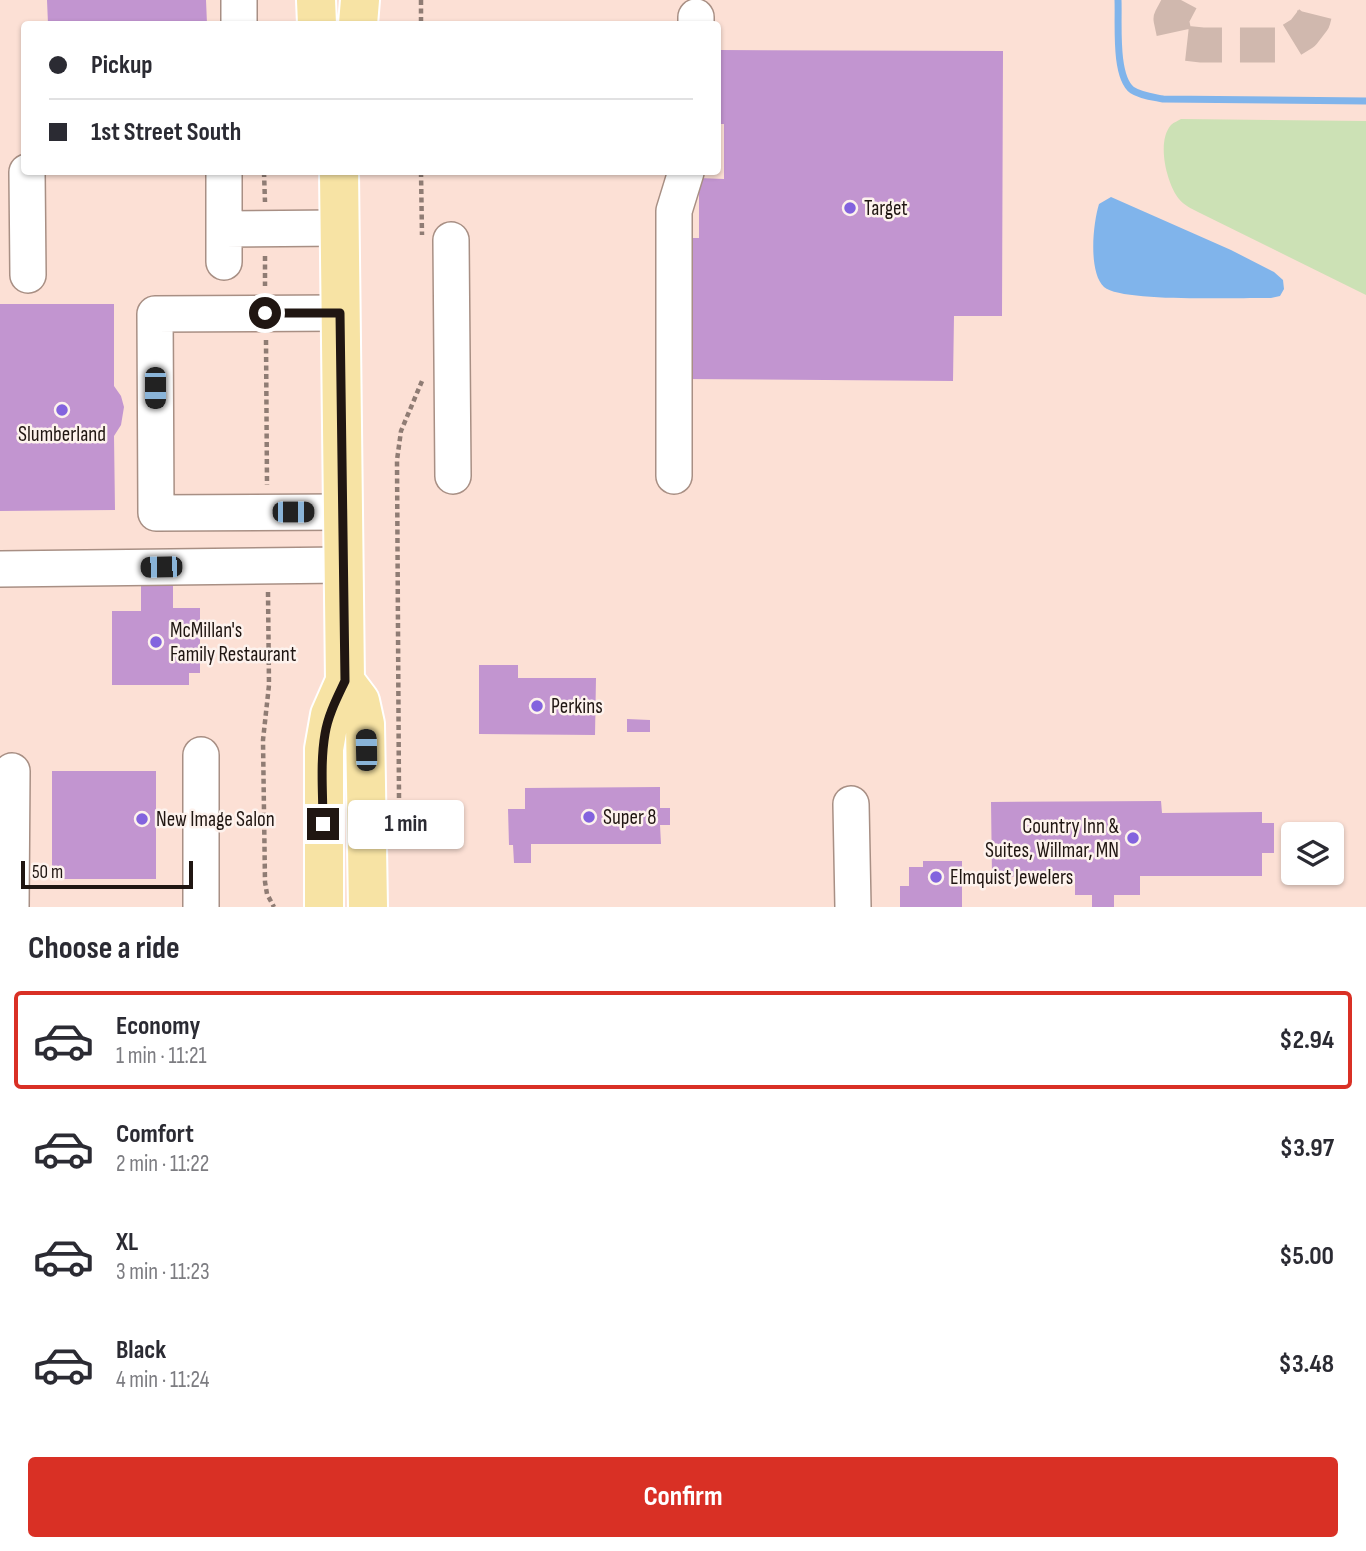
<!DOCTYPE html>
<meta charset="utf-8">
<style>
:root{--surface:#fff;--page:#f7f7f7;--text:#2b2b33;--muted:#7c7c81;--line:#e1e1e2;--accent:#d93025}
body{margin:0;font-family:"Sofia Sans Condensed",sans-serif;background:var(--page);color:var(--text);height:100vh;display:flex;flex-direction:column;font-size:26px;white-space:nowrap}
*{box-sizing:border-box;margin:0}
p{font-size:23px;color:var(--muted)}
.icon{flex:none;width:38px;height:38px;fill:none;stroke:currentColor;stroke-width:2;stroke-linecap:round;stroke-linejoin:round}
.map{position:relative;height:907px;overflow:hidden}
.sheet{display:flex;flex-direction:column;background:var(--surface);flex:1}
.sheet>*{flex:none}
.guide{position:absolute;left:21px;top:21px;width:700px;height:154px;border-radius:7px;box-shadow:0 2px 5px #0004;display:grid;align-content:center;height:154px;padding:0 28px;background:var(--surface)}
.tools{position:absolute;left:1281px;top:822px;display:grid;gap:14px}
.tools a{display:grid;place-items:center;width:63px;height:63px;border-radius:7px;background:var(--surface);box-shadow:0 2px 5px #0004;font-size:35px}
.scale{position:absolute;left:21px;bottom:18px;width:172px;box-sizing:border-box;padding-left:7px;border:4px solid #201612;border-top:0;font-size:19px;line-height:24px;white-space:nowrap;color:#201612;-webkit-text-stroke:5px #fdf2ed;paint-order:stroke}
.end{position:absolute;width:32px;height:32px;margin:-16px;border:9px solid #201612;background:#fff;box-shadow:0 0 0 4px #fff}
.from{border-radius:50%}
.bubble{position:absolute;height:49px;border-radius:7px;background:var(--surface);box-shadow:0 2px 5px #0004;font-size:23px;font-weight:700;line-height:49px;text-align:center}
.car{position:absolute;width:21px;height:42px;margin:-21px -10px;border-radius:9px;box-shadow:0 0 5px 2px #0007;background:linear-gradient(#222 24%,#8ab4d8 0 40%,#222 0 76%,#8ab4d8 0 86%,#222 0)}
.guide b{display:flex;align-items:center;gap:24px;height:66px;font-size:26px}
.guide b+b{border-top:2px solid var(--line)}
.guide i{width:18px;height:18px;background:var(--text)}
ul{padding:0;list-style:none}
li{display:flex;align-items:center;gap:21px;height:98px;margin:0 14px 10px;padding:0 14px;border:4px solid transparent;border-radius:7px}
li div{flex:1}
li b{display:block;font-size:26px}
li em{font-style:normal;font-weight:700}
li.active{border-color:var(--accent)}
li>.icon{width:63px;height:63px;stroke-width:1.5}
h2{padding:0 28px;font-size:32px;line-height:84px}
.button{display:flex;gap:14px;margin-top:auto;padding:14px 28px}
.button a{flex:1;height:80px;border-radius:7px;background:var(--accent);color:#fff;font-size:28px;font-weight:700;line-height:80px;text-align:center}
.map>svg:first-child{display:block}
.green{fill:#cce1b5}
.water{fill:#80b4eb}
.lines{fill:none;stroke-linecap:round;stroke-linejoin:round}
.stream{stroke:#80b4eb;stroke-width:7}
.building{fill:#c295d0}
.minor-tunnel{stroke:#d0b8ae;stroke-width:35;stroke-dasharray:35 18;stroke-linecap:butt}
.minor-casing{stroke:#a88f84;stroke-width:38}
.major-casing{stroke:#fff;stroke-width:42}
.path{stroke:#8f7c74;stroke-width:4.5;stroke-dasharray:5 3.5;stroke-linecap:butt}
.minor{stroke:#fff;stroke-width:35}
.major{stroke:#f7e3a4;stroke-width:38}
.route{stroke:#201612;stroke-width:9}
.poi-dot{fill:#8363de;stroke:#fdf2ed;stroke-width:2.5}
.labels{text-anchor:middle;stroke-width:5;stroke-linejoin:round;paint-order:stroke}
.poi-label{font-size:21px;fill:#201612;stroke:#fdf2ed;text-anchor:start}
</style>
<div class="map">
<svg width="1366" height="907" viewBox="0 0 1366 907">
<rect width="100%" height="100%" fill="#fce0d5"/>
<!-- green -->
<path class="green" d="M1181,119L1366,121V295L1198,212C1192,209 1184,205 1179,199C1167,184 1156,142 1171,125C1174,122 1178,121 1181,119Z"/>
<!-- water -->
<path class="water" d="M1111,197L1231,250L1274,272L1283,280L1284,289L1280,296L1271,298C1241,297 1123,303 1104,287C1088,272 1093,223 1099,204Z"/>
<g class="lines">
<!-- stream -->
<path class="stream" d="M1118,0C1119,22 1114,76 1132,90C1141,96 1153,97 1163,99L1366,101"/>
</g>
<!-- building -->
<path class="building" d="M47,0H206L207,24H48Z
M718,50L1003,51L1002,316H954L953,381L686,379V238H699V178L724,179V124H718Z
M0,304H114V386L121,396L124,407L121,425L114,436L115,510L0,511Z
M141,584H173V608H200V673H189V685H112V611H141Z
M479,665H518V678H596L595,735L479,734Z
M627,719L650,720V732H627Z
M52,771H156V879H52Z
M660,787V808H670V825H660L661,844H531V863H514L513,845H509L508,809H525V788Z
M1161,801L1162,813L1262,812V823H1274V853H1262V876H1140V895H1114V907H1092V895H1075V876L992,877L991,802Z
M923,861H962V907H900V886H909V867H923Z"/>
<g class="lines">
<!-- minor-tunnel -->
<path class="minor-tunnel" d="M1181,0L1171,19L1174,33L1184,43L1202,45H1276L1290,41L1303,33L1313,20L1318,0"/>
<defs>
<path id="minor" d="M239,0V24
M696,24V17
M27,172L28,275
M224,172V262
M224,229L339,228
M451,240L453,476
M340,313L155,314L156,513L343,512
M674,476V211L686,172
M0,569L343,565
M851,804L853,907
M11,907L12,771
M201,907V755"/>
<path id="major" d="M316,0L317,24
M358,24L360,0
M345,681L360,701L365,724L368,907
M324,907V749L330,715L345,681L339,172"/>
</defs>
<!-- minor casing -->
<use href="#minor" class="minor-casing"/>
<!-- major casing -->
<use href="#major" class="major-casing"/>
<!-- path -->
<path class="path" d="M421,0V24
M264,172L265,202
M421,172L422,235
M265,256V286
M266,340L267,485
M268,592L269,685L263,740L265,882L267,894L274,907
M399,798L397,460L401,431L422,381"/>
<!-- minor -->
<use href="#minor" class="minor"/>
<!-- major -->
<use href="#major" class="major"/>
</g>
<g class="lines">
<!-- route -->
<path class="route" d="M265,313H340L345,681C337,698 328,715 325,734C320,763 323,794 323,824"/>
</g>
<!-- markers -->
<g class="poi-dot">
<circle cx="850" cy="208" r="7"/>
<circle cx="62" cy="410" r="7"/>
<circle cx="156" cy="642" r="7"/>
<circle cx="537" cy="706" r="7"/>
<circle cx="589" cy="817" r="7"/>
<circle cx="142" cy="819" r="7"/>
<circle cx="1133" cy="838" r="7"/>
<circle cx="936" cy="877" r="7"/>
</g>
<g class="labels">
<!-- poi labels -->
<g class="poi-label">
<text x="864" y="215">Target</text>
<text x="62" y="441" text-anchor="middle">Slumberland</text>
<text x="170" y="637">McMillan's<tspan x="170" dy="24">Family Restaurant</tspan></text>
<text x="551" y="713">Perkins</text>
<text x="603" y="824">Super 8</text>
<text x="156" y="826">New Image Salon</text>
<text x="1119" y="833" text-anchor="end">Country Inn &amp;<tspan x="1119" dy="24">Suites, Willmar, MN</tspan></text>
<text x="950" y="884">Elmquist Jewelers</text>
</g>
</g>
</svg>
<div class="tools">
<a><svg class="icon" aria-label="layers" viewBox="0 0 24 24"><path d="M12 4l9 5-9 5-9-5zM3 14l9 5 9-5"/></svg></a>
</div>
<div class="scale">50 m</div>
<i class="end from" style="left:265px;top:313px"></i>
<i class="end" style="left:323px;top:824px"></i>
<div class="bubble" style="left:348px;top:800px;width:116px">1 min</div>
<i class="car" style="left:155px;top:388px;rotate:180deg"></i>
<i class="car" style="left:293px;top:512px;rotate:90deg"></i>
<i class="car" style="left:161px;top:567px;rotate:269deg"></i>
<i class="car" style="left:366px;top:750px;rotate:359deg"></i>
<div class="guide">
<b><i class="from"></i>Pickup</b>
<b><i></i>1st Street South</b>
</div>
</div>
<section class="sheet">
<h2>Choose a ride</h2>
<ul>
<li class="active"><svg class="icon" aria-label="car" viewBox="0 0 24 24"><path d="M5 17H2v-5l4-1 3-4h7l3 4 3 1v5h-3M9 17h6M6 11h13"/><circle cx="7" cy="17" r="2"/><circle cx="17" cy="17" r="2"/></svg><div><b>Economy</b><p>1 min · 11:21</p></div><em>$2.94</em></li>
<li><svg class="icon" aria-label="car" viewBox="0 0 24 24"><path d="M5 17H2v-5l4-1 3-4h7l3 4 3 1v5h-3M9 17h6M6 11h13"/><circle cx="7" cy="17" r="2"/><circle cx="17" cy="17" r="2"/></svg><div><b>Comfort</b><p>2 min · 11:22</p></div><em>$3.97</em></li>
<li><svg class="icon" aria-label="car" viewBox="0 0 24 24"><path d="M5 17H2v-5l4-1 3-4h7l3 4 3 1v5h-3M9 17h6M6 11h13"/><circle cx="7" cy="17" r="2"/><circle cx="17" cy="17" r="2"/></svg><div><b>XL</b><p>3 min · 11:23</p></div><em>$5.00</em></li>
<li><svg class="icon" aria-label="car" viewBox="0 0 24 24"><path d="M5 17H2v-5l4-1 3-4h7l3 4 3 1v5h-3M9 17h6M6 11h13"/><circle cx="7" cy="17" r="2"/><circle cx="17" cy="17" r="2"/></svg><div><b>Black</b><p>4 min · 11:24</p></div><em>$3.48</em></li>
</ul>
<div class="button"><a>Confirm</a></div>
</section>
